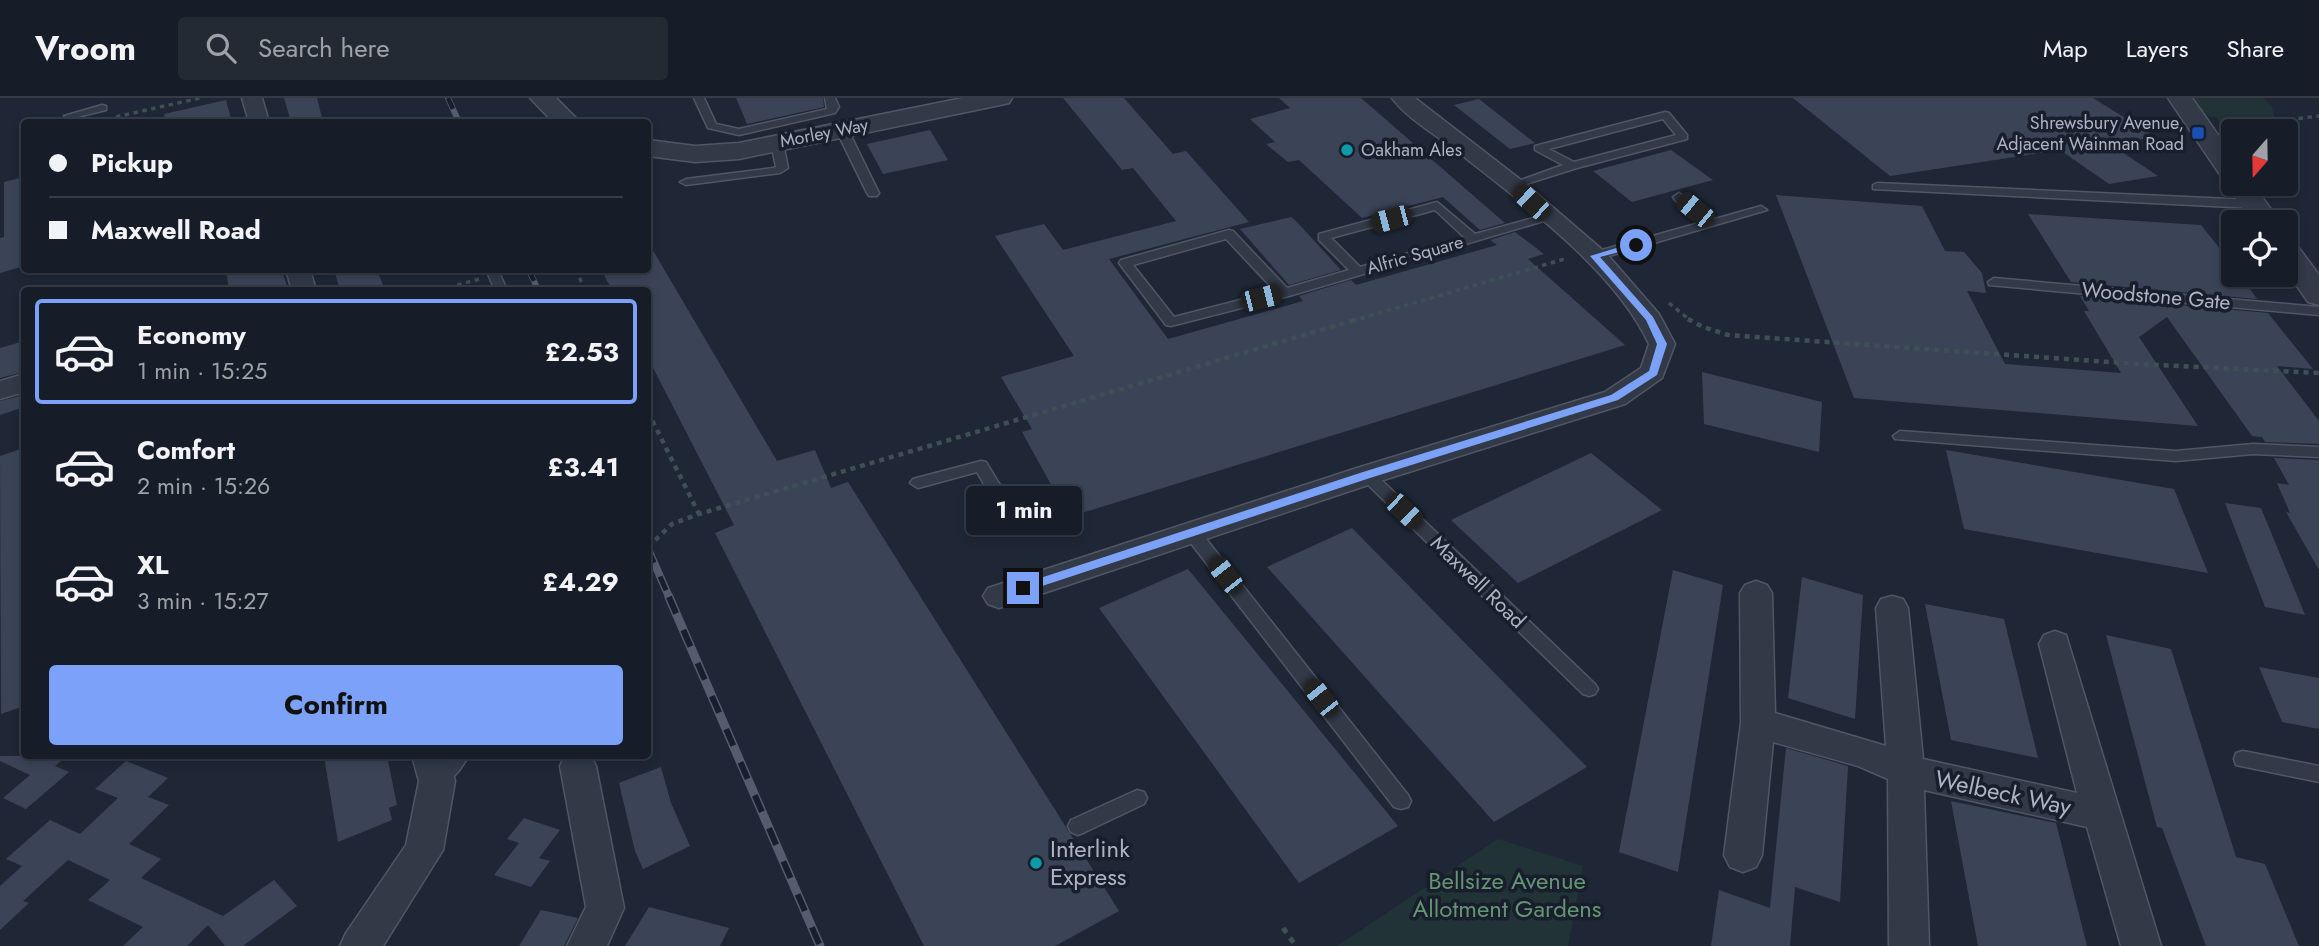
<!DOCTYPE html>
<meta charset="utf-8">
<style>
:root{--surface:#171d28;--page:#242a34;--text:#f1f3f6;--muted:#9ea2a8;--line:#363b45;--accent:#7ca1f9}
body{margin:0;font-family:Jost,sans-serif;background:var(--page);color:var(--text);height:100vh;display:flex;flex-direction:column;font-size:26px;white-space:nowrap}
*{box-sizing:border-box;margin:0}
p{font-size:23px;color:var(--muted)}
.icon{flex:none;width:38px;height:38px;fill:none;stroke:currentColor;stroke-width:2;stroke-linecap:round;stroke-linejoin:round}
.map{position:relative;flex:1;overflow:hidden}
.sheet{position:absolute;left:21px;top:189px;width:630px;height:472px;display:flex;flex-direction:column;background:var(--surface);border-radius:7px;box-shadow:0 4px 10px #0003,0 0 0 2px var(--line)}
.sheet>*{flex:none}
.top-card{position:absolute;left:21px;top:21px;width:630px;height:154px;border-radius:7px;box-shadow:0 4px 10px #0003,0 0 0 2px var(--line);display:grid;align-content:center;height:154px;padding:0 28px;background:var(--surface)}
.needle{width:46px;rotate:200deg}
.buttons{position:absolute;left:2221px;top:21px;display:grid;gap:14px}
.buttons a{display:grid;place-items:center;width:77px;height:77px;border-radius:7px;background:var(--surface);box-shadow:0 4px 10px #0003,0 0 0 2px var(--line);font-size:35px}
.end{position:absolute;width:32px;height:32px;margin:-16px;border:9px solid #7ca1f9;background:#111;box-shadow:0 0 0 4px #111}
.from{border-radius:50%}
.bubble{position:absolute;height:49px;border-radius:7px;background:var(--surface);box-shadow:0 4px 10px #0003,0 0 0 2px var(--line);font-size:23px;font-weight:700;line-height:49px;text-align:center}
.car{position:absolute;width:21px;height:42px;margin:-21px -10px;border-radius:9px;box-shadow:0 0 5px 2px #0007;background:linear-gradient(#222 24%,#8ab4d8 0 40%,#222 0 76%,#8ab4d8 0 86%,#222 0)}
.top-card b{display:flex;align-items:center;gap:24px;height:66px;font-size:26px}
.top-card b+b{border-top:2px solid var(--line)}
.top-card i{width:18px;height:18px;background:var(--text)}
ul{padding:12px 0 0;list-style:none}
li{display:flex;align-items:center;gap:21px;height:105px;margin:0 14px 10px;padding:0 14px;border:4px solid transparent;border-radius:7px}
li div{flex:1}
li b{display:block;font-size:26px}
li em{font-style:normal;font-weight:700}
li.current{border-color:var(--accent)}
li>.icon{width:63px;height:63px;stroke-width:1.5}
.button{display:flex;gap:14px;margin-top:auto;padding:14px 28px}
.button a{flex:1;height:80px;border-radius:7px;background:var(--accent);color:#111;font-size:28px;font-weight:700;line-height:80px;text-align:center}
header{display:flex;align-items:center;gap:42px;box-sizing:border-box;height:98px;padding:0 35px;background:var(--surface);border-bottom:2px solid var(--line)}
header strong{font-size:33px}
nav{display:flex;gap:38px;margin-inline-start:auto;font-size:24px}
.search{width:490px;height:63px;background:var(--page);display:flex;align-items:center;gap:18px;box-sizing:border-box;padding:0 24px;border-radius:7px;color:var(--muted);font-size:26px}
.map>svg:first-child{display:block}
.green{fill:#213337}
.building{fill:#3b4457}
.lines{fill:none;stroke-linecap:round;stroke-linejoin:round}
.service-casing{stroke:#505665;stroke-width:3}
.minor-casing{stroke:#505665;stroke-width:3}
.tertiary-casing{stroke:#505665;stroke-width:3}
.path-far2{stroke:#3e5055;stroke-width:3.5;stroke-dasharray:4.5 4.5;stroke-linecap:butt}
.path-far1{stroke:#3e5055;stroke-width:4.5;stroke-dasharray:5 5;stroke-linecap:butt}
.path{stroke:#3e5055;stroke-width:5;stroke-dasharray:6 6;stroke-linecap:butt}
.service{fill:#323947;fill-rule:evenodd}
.minor{fill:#323947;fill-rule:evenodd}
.tertiary{fill:#323947;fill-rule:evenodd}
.rail-far2-casing{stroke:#545c6e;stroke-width:6}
.rail-far1-casing{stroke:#545c6e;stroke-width:8}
.rail-casing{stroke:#545c6e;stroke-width:9}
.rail-far2{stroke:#181e2b;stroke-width:4.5;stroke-dasharray:12;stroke-linecap:butt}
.rail-far1{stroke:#181e2b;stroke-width:5;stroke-dasharray:15;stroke-linecap:butt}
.rail{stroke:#181e2b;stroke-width:6;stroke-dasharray:18;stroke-linecap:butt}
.route{fill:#7ca1f9}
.transit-dot{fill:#1a4fb4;stroke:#181e2b;stroke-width:2.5}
.culture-dot{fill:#0f9aa8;stroke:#181e2b;stroke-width:2.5}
.labels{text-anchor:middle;stroke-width:7;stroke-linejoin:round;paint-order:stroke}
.far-poi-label{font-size:18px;fill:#acb3c4;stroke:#181e2b;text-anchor:end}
.far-street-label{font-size:18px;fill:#acb3c4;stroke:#181e2b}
.street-label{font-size:21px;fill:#acb3c4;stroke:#181e2b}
.near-street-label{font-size:24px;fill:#acb3c4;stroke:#181e2b}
.near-poi-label{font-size:24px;fill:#acb3c4;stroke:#181e2b;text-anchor:start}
.near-park-label{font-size:24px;fill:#649474;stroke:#181e2b}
</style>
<header>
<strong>Vroom</strong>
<div class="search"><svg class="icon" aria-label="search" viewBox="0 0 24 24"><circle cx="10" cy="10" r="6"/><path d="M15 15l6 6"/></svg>Search here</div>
<nav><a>Map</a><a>Layers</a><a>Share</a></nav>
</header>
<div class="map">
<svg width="2319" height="848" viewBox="0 0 2319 848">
<rect width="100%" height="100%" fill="#1f2736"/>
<!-- green -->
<path class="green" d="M2192,0H2264L2272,9L2275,22L2222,28L2216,19L2203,18Z
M1498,741L1583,768L1568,848H1337Z"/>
<!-- building -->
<path class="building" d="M284,0H317L323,24H291Z
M736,0H823L824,9L747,26Z
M1063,0H1124L1173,56L1186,53L1249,124L1109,161L1168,241L1303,203L1299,198L1351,182L1356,187L1497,147L1490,142L1515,134L1544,156L1528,161L1625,247L1069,419L1022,334L1032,331L1001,279L1074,258L995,138L1044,126L1063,152L1176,123L1133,70L1122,72Z
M1279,0H1361L1505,125L1480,132L1443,99L1362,120L1299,62L1288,64L1266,46L1275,44L1250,21L1290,10Z
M1793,0H2093L2156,39L2110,46L2158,78L2109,86L2060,52L1890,78Z
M1479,1L1535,45L1510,51L1454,7Z
M226,2L232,24H165L164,16Z
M930,32L948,62L883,76L867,46Z
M1671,52L1713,82L1632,104L1593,73Z
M24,79V168L0,175V140L4,139V84Z
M1776,97L1922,108L1945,153L1964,154L1982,175L1986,195L1967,193L2005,266L2121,275L2084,213H2089L2080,198L2268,215L2313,271L2277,268L2319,323V346L2265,344L2262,339L2252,338L2167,219L2139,239L2198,328L1854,300Z
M2028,116L2201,127L2233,167V177H2240L2257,201L2071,184Z
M1291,119L1296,123L1341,172L1289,187L1240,131Z
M648,144L777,363L815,352L831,390L848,384L1119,813L1055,848H924L715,435L734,427L648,260V192H612L604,177L621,172H648Z
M226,172H282L288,192H229Z
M334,172H377L385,192H340Z
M21,244L23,274L0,280V250Z
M1702,274L1822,304L1819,354L1704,326Z
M24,297V309L0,317V303Z
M24,350V608L1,616L0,358Z
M1946,352L2174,391L2208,475L1964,431Z
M1591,355L1662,412L1518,485L1451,422Z
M2274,360L2319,362V472L2286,414L2290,415L2277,385L2289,387Z
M2225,405L2261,410L2305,517L2265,509Z
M1352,430L1587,669L1494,724L1267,469Z
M1188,471L1398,728L1299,785L1099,510Z
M1673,472L1723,487L1678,774L1619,754Z
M1802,479L1863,497L1855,621L1788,600Z
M1925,506L2004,521L2038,660L1951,642Z
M2106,537L2171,551L2236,759L2265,766L2299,848H2206L2162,730L2157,729Z
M2259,569L2319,580V631L2282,624Z
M1786,650L1848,668L1840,804L1795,789L1790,848H1711L1719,792L1770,810Z
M0,658H67L55,668L69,674L26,711L3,700L30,677L0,663Z
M324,658H387L397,707L389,710L392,722L338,744Z
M126,663L168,680L148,699L169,707L129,746L161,761L141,780L223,818L274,782L297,808L243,848H225L208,827L187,848H123L143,829L88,802L110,782L68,762L23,803L29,805L0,832V788L22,768L6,761L50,722L80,736L118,700L95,691Z
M661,669L671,705L690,748L643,771L635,753L619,685Z
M1951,703L2056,725L2087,848H1978Z
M524,720L560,732L539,760L550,763L531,789L494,777L519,745L507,741Z
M649,809L729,830L720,848H625Z
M541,812L578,820L564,848H519Z"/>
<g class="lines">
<defs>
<path id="service" d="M694,0H704L716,26L739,31L827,11L825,0H835L839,9L835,15L739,37L708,30Z
M102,7L106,8V12L69,21L64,18Z
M1665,14L1669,15L1687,37V41L1577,70L1517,89H1509L1507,87L1563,67L1535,52V48ZM1663,21L1676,37L1574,64L1549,51Z
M842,29L848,32L879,95L877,98H869L867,95L836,32Z
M777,42L783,45L788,70L780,75L686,87L680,84L686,81L773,70L776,69L771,45Z
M1877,85L2252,102L2258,106L2252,110L1873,91V87Z
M1679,95L1715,121L1761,108L1767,112L1599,161H1591V155L1703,124L1675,102L1673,99Z
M1437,104L1475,136L1548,116L1554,120L1289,198L1171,228L1166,227L1119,165L1121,162L1229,132L1233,133L1287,190L1349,172L1319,142V136ZM1435,112L1464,139L1360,169L1331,140ZM1226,141L1275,193L1174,219L1133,167Z
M486,172H498L507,192H495Z
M1994,180L2319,209V217L1989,187L1988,184Z
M1900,333L2176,353L2253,346L2319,349V359L2253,356L2176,363L1895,341L1893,338Z
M981,363L986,364L1020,420L1022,424L1020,428H1008L977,374L918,390L910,385L913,381Z
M1367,372L1372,373L1595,586L1598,591L1595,596L1589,598L1583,596L1362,381L1359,377Z
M1193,430L1199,432L1408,697L1411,703L1408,709L1401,711L1394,709L1187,440L1185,436L1187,432Z
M2243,653L2319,668V684L2236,667L2234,661L2236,655Z
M447,658H468C462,671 446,692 431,687L429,681Z
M1137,692L1144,694L1147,700L1144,706L1085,734L1078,737L1071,734L1068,728L1071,722Z"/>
<path id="minor" d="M242,0H262L269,24H249Z
M1392,0H1415L1521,82L1606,155L1659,216L1675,246L1662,280L1625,306L1377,384L999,510L988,506L983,498L988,490L1357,370L1605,294L1641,270L1649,246C1614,171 1522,105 1458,54C1439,39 1405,19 1392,0Z
M286,172H310L316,192H292Z
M24,276V294L0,301V283Z
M1756,483L1767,487L1772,495L1775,615L1886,648L1876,510L1881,501L1892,498L1903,501L1908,510L1923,661L2077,695L2039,546L2044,537L2055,533L2066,537L2161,848H2121L2087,729L1924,692L1929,848H1889L1888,681L1858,668L1773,644L1762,757L1756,769L1743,774L1730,769L1724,757L1741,625L1740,495L1745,487Z
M412,658H448L455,683L443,752L383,848H340L346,835L406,747L419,683Z
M565,658H591L596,668L624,810L607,848H567L586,809L560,668Z"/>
<path id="tertiary" d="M530,0H556L580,24H553Z
M963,0H1012L1009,5L1000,7L739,61L695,64L648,58V42L695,48L739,45Z
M2168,0H2192L2233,58V86H2253L2280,124H2252Z
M2286,143L2296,146L2319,177V207L2308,204L2286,172Z"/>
</defs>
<!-- service casing -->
<use href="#service" class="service-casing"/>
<!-- minor casing -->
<use href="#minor" class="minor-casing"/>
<!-- tertiary casing -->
<use href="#tertiary" class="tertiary-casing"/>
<!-- path-far2 -->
<path class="path-far2" d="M116,19L200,0
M2227,29L2319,18
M575,172L586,192
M511,175L522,172
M440,192L479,181
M1669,205L1691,223
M1352,223L1568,160"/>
<!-- path-far1 -->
<path class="path-far1" d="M1688,221L1703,229L1728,237L2137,266L2319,275
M648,314L699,416
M648,449L672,426L699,416L1358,221"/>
<!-- path -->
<path class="path" d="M1283,830L1296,848"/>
<!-- service -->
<use href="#service" class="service"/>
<!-- minor -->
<use href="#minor" class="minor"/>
<!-- tertiary -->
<use href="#tertiary" class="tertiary"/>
<defs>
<path id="rail-far2" d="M448,0L459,24
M529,172L538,192"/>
<path id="rail-far1" d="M648,451L670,501"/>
<path id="rail" d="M669,499L820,848"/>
</defs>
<!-- rail-far2 casing -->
<use href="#rail-far2" class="rail-far2-casing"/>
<!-- rail-far1 casing -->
<use href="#rail-far1" class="rail-far1-casing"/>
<!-- rail casing -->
<use href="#rail" class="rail-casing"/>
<!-- rail-far2 -->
<use href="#rail-far2" class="rail-far2"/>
<!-- rail-far1 -->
<use href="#rail-far1" class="rail-far1"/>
<!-- rail -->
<use href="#rail" class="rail"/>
</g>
<!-- route -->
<path class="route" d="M1636,144L1639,145V149L1600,159L1653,219L1667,246L1657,277L1618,302L1370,380L1027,493H1019V487L1363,374L1611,297L1649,273L1657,246L1646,222L1590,158Z"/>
<!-- markers -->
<rect class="transit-dot" x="2191" y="28" width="14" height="14" rx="3.5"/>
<g class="culture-dot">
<circle cx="1347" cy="52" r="7"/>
<circle cx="1036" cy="765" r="7"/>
</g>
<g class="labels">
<!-- far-poi labels -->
<g class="far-poi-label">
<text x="2184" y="31">Shrewsbury Avenue,<tspan x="2184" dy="21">Adjacent Wainman Road</tspan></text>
<text x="1361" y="58" text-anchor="start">Oakham Ales</text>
</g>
<!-- far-street labels -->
<g class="far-street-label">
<text transform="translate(824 35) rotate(-11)" y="6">Morley Way</text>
<text transform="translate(1415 157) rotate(-16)" y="6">Alfric Square</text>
</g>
<!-- street labels -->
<g class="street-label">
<text transform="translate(2156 198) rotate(5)" y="7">Woodstone Gate</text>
<text transform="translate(1478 484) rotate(44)" y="7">Maxwell Road</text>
</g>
<!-- near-street labels -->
<g class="near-street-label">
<text transform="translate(2003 695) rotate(12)" y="8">Welbeck Way</text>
</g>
<!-- near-poi labels -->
<g class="near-poi-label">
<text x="1050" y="759">Interlink<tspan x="1050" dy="28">Express</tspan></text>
</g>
<!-- near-park labels -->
<g class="near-park-label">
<text x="1507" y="791">Bellsize Avenue<tspan x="1507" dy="28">Allotment Gardens</tspan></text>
</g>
</g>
</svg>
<div class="buttons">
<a><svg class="needle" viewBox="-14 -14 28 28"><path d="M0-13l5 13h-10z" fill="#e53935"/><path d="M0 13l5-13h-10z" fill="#9ea2a8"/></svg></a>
<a><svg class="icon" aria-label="locate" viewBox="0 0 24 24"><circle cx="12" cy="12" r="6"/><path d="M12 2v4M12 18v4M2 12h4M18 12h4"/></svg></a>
</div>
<i class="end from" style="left:1636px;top:147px"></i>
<i class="end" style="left:1023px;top:490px"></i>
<div class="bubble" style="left:966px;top:388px;width:116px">1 min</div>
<i class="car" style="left:1531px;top:104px;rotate:313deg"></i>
<i class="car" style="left:1695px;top:112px;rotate:309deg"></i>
<i class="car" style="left:1391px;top:121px;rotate:255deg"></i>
<i class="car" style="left:1261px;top:200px;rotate:76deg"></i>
<i class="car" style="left:1404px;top:413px;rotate:134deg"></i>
<i class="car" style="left:1225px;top:477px;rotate:322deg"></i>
<i class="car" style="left:1321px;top:600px;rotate:322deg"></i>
<div class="top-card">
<b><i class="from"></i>Pickup</b>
<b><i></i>Maxwell Road</b>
</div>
<section class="sheet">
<ul>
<li class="current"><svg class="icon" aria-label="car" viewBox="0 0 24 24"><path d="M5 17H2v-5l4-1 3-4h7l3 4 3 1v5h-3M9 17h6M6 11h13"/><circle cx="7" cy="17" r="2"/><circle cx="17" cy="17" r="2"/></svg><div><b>Economy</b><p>1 min · 15:25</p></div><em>£2.53</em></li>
<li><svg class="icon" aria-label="car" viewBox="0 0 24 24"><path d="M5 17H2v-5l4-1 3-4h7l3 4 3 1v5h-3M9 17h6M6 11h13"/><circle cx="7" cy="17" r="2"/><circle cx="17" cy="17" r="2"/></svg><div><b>Comfort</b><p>2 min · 15:26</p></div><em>£3.41</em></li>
<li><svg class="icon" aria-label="car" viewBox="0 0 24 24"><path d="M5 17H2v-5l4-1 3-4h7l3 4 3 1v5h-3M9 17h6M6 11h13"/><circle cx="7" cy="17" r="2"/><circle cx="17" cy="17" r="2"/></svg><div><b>XL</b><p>3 min · 15:27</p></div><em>£4.29</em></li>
</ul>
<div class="button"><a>Confirm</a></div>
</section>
</div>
